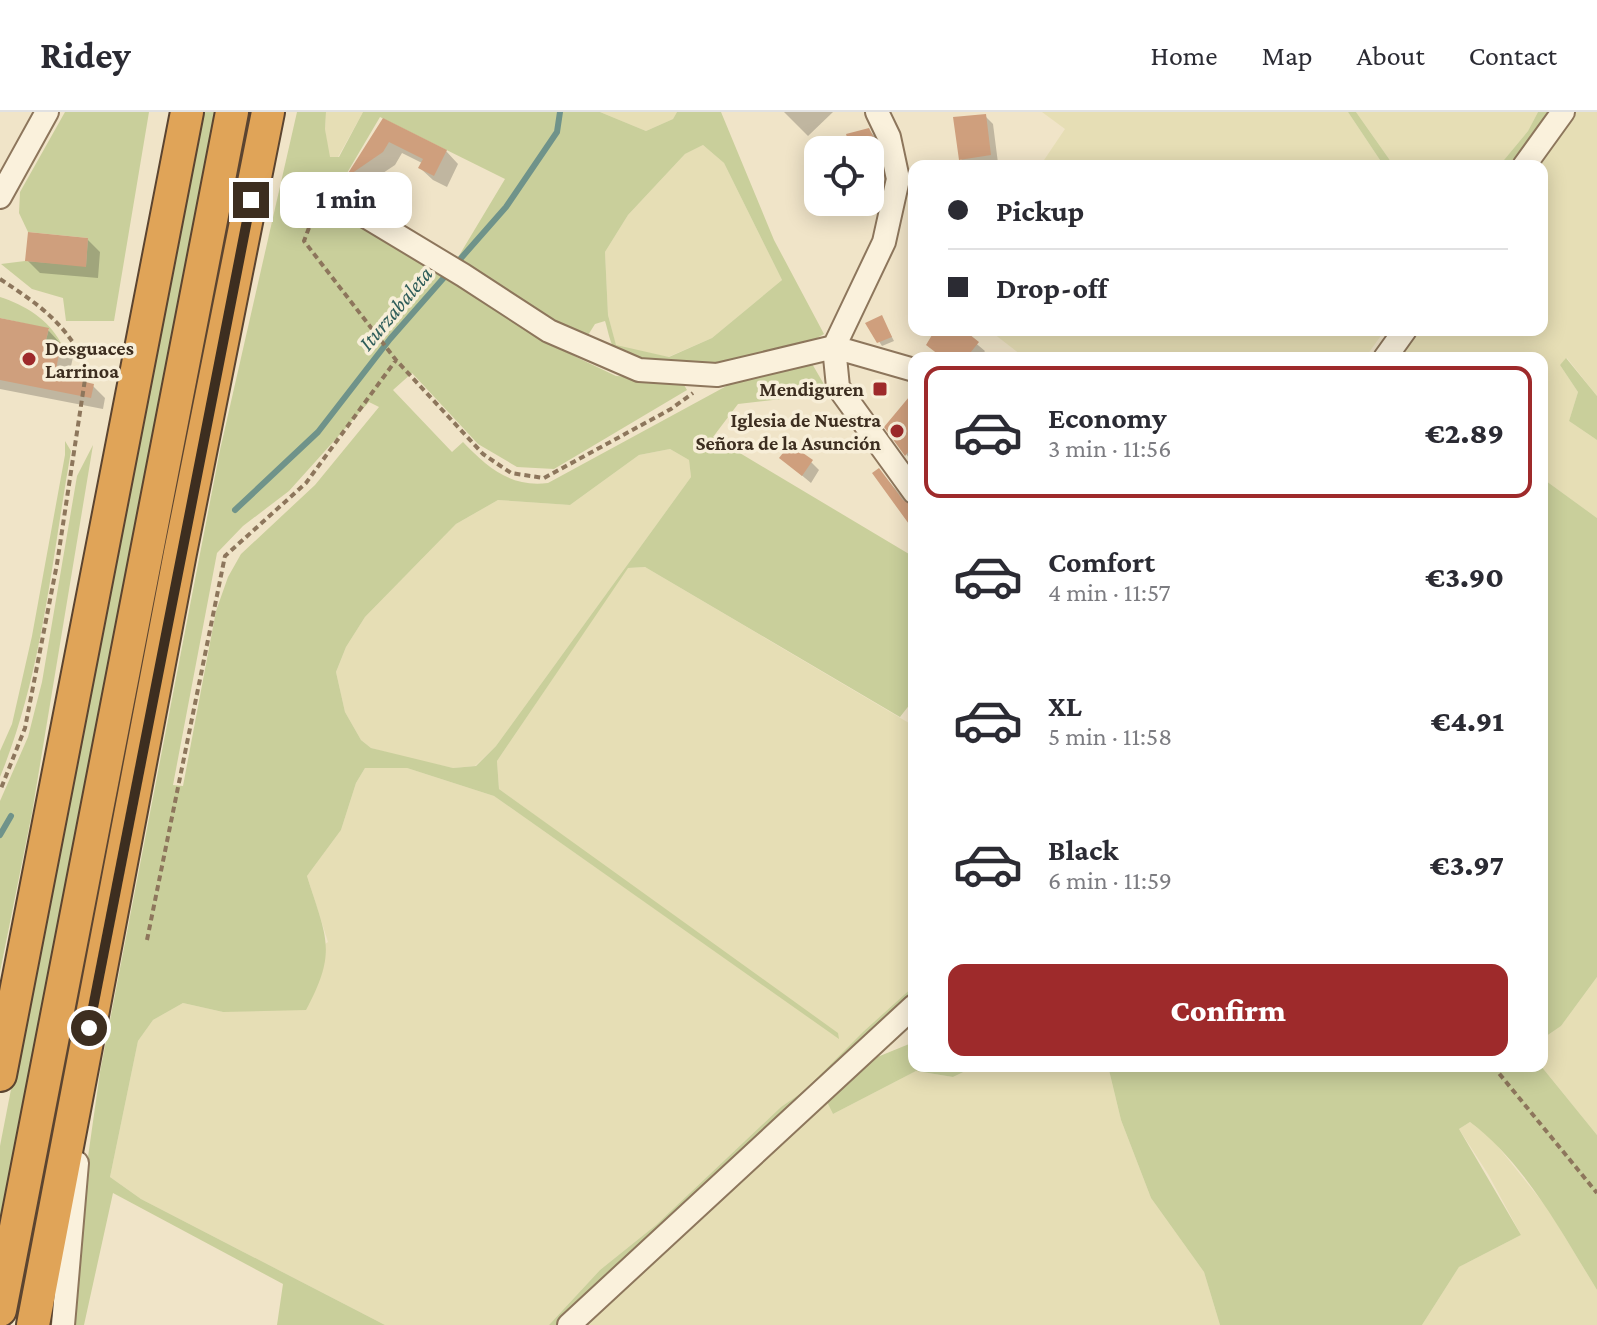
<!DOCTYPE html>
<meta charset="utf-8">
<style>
:root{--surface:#fff;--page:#f2f2f3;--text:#2b2b33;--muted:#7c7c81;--line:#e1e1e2;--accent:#9e2a2b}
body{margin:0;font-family:"Crimson Pro",serif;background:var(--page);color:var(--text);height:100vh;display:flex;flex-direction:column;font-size:30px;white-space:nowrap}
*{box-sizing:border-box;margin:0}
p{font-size:26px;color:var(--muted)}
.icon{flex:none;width:44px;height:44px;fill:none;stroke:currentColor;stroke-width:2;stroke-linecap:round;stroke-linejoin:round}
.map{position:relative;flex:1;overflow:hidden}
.details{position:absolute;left:908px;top:240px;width:640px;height:720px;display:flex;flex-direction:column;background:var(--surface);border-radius:16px;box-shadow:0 4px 20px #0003}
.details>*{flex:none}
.hud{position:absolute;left:908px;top:48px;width:640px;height:176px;border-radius:16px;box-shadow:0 4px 20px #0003;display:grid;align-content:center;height:176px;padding:0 40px;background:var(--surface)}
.controls{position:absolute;left:804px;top:24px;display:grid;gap:16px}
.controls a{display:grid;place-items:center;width:80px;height:80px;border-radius:16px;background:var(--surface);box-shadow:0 4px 20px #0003;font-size:40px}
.end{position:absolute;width:36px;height:36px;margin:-18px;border:10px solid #3d2e20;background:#fff;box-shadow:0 0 0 4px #fff}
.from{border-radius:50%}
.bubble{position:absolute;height:56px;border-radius:16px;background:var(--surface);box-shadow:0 4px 20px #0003;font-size:26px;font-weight:800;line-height:56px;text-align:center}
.hud b{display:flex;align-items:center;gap:28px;height:76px;font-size:30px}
.hud b+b{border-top:2px solid var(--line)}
.hud i{width:20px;height:20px;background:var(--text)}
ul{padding:14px 0 0;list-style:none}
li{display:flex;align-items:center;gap:24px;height:132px;margin:0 16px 12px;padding:0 24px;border:4px solid transparent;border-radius:16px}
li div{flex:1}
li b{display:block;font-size:30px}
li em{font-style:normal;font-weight:800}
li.on{border-color:var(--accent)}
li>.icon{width:72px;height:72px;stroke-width:1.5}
.cta{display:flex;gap:16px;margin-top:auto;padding:16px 40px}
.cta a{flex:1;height:92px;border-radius:16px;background:var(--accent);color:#fff;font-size:32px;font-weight:800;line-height:92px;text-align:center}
header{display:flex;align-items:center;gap:48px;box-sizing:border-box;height:112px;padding:0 40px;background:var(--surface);border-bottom:2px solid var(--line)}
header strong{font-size:38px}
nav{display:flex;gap:44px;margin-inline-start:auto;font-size:28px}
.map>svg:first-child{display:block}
.farmland{fill:#e6deb5}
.green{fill:#c9cf9b;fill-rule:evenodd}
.shadow{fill:#0003}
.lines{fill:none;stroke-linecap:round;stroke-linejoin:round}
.stream{stroke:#6f938a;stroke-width:6}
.building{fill:#cf9f7d}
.minor-casing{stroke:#8d765c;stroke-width:26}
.highway-casing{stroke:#5b4430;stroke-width:36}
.path{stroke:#8d765c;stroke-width:4;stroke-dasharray:6 4;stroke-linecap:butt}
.minor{stroke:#faf1dc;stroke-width:22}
.highway{stroke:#e0a458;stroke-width:32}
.route{stroke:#3d2e20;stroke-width:10}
.poi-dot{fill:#9e2a2b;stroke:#f7eed8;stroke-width:3}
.labels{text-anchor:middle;stroke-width:7;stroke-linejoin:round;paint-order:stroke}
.poi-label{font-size:20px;font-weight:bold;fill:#3d2e20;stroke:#f7eed8;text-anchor:end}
.water-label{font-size:22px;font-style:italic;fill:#2f5d5a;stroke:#f7eed8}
</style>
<header>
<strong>Ridey</strong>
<nav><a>Home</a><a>Map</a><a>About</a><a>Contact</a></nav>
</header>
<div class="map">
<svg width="1597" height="1213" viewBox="0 0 1597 1213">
<rect width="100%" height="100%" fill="#f0e4c8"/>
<!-- farmland -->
<path class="farmland" d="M326,0H363L338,45H329L325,17Z
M600,0H677L673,7L646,19Z
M1042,0H1348L1384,54H1040L1065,17Z
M1356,0H1538L1528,19L1499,54H1394Z
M1574,0H1597V284L1567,246L1560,253L1578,280L1569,309L1597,328V406L1542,366V246H1397L1417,218H1542V54H1536Z
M703,33L724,51L782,168L712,226L668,245L616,234L608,203L605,140L628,103L685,42Z
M989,218H1385L1365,246H1025Z
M670,337L689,348L691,365L496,634L475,654L453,656L407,646L371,636L361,628L345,600L336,560L346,535L365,505L456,412L498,388L570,393L639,343Z
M645,455L914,614V874L906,883L804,979L781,995L656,1113L600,1158L549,1213H385L141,1087L110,1065L138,929L153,908L183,891L223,900L328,830L307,764L341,718L356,671L365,656H407L494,684L839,926L499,677L497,649L627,456Z
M1597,865V1023L1541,954L1542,927L1561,914Z
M976,954H1108L1121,1008L1151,1086L1204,1160L1220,1213H588L825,986L833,1002L916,959L953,965Z
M1470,1010L1492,1027L1548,1097L1597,1178V1213H1422L1459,1155L1521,1123L1488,1062L1459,1017Z"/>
<!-- green -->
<path class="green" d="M65,0H149L114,209H66L63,186L32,177L1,152L25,149L86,154L88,126L28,120L19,101L20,80Z
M201,0H220L0,1120V1034Z
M297,0H326L325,17L330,45H339L363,0H600L646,19L673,7L677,0H721L774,128L824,222C776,251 704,255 648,249C641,248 631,249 624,246C611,241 609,221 605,209L595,212L585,228L457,147L505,67L380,5L347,61L335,62L316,83L461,176L574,244L616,264L681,268L687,278L554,357L517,355L478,332L412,261L393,278L452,340L463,330C487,355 511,376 548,371L732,271L811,250L825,274L816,283L738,292L713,325L914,445V587L900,605L645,455L628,456L497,649L499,677L838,921L839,927L494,684L407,656H365L356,671L341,718L307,764C326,825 338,839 306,898L223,900L183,891L153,908L138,929L110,1065L141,1087L385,1213H277L283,1172L113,1081L84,1213H72L87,1052L100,960L220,338ZM703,33L724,51L782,168L712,226L669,245L616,233L608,203L605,140L628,103L685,42ZM369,290L379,295L315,373L241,442L228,465L216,499L183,674L173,673L217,441L243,414L289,379ZM670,337L689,348L691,365L496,634L476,654L453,656L371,636L361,628L345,600L336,560L346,535L365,505L456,412L498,388L570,393L639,343Z
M1348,0H1356L1394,54H1384Z
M1538,0H1553L1514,54H1499L1528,19Z
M0,185C25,193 48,207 61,231L46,228L49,217L0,206Z
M1566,246L1597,284V328L1569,309L1578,280L1560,253Z
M65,329L71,339C52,446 42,564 0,665V639L12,612L32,524L65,343Z
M93,333L32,701L0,860V689L28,625L42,570L77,364Z
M1542,366L1597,406V865L1561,914L1542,927Z
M914,874V883L911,886L559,1213H549L600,1158L656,1113L781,995L804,979L863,920Z
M914,930V954H976L953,965L916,959L833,1002L825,986L870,948Z
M1108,954H1541L1597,1023V1178C1562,1121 1525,1051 1470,1010L1459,1017L1521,1123L1459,1155L1422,1213H1220L1204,1160L1151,1086L1121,1008Z"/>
<!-- shadow -->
<path class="shadow" d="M784,0H833L808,24Z
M985,4L993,12L998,51L968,54L961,47Z
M383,8L446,39L458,52L447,75L433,68L420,56L422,51L402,41L395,53L359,77L348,65Z
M869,18L877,27L883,40L891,75L871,82L870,38H853Z
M87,127L100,140L98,166L40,161L27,148Z
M882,206L894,229L882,234L868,212Z
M0,208L48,218L73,245L68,268L93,274L105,286L103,297L0,277Z
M938,218H960L985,239L980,246H943Z
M914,298V353L887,315Z
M781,346L811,350L819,358L811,371Z
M879,358L911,395H914V413Z"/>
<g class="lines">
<!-- stream -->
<path class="stream" d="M235,398L318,320L390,227L506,95L557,20L560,0
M0,723L11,704"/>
</g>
<!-- building -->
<path class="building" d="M986,2L991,43L959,48L953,5Z
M383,6L447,38L434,64L418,56L423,47L389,30L383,40L345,66Z
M869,16L876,30L884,67L870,72V38H851L846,22Z
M28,120L88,126L86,155L25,149Z
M882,203L892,225L877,231L865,211Z
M0,206L49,216L46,228L61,231L55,263L94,272L91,286L0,268Z
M935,218H964L979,230L966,246H943L926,233Z
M914,279V333L905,344L884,315Z
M790,332L813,348L802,364L779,346Z
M879,356L903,388L914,394V419L872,361Z"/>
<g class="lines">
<defs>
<path id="minor" d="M877,0L889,25L898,67L884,130L834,235L838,275L914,380
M1524,54L1563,0
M322,78L463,163L549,219L639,258L717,263L834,235L914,258
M0,85L47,0
M1385,246L1405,218
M63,1213L77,1051
M569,1213L914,894"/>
<path id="highway" d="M0,963L187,0
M0,1198L232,0
M33,1213L180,441L268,0"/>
</defs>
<!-- minor casing -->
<use href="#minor" class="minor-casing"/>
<!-- highway casing -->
<use href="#highway" class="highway-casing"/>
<!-- path -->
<path class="path" d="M316,97L304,129L396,248L483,342L511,361L544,366L671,297L693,281
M0,167C41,194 64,210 87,254L57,452L25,616L0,679
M147,828L225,444L306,371L396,248
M1493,954L1597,1081"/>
<!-- minor -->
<use href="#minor" class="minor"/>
<!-- highway -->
<use href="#highway" class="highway"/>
</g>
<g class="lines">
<!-- route -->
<path class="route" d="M89,916L251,88"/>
</g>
<!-- markers -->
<g class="poi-dot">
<circle cx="29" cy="247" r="8"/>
<rect x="872" y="269" width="16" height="16" rx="4"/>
<circle cx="897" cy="319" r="8"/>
</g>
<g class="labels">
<!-- poi labels -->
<g class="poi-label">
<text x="45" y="243" text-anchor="start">Desguaces<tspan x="45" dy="23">Larrinoa</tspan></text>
<text x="864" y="284">Mendiguren</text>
<text x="881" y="315">Iglesia de Nuestra<tspan x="881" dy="23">Señora de la Asunción</tspan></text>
</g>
<!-- water labels -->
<g class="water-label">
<text transform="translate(395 196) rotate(-50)" y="8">Iturzabaleta</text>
</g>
</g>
</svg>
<div class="controls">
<a><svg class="icon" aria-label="locate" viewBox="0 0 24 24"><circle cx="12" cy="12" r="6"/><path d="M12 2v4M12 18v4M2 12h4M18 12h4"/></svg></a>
</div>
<i class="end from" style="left:89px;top:916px"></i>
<i class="end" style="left:251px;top:88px"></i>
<div class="bubble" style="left:280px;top:60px;width:132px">1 min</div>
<div class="hud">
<b><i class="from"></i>Pickup</b>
<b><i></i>Drop-off</b>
</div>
<section class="details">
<ul>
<li class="on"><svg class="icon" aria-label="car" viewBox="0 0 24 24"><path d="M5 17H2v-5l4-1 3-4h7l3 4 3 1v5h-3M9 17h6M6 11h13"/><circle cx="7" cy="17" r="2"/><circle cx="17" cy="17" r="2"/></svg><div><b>Economy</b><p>3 min · 11:56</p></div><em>€2.89</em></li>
<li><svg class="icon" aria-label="car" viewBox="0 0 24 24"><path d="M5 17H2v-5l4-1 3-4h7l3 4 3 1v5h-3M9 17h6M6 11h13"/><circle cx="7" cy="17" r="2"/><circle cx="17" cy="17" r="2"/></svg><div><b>Comfort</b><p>4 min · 11:57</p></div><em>€3.90</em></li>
<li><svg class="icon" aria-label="car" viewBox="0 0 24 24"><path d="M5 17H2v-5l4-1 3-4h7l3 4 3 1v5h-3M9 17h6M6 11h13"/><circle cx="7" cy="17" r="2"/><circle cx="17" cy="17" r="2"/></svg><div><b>XL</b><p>5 min · 11:58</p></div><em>€4.91</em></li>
<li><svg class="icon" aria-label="car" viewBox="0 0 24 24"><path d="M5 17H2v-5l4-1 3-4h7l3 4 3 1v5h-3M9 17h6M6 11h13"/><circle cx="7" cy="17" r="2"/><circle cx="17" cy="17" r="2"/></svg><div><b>Black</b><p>6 min · 11:59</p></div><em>€3.97</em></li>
</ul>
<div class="cta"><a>Confirm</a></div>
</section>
</div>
